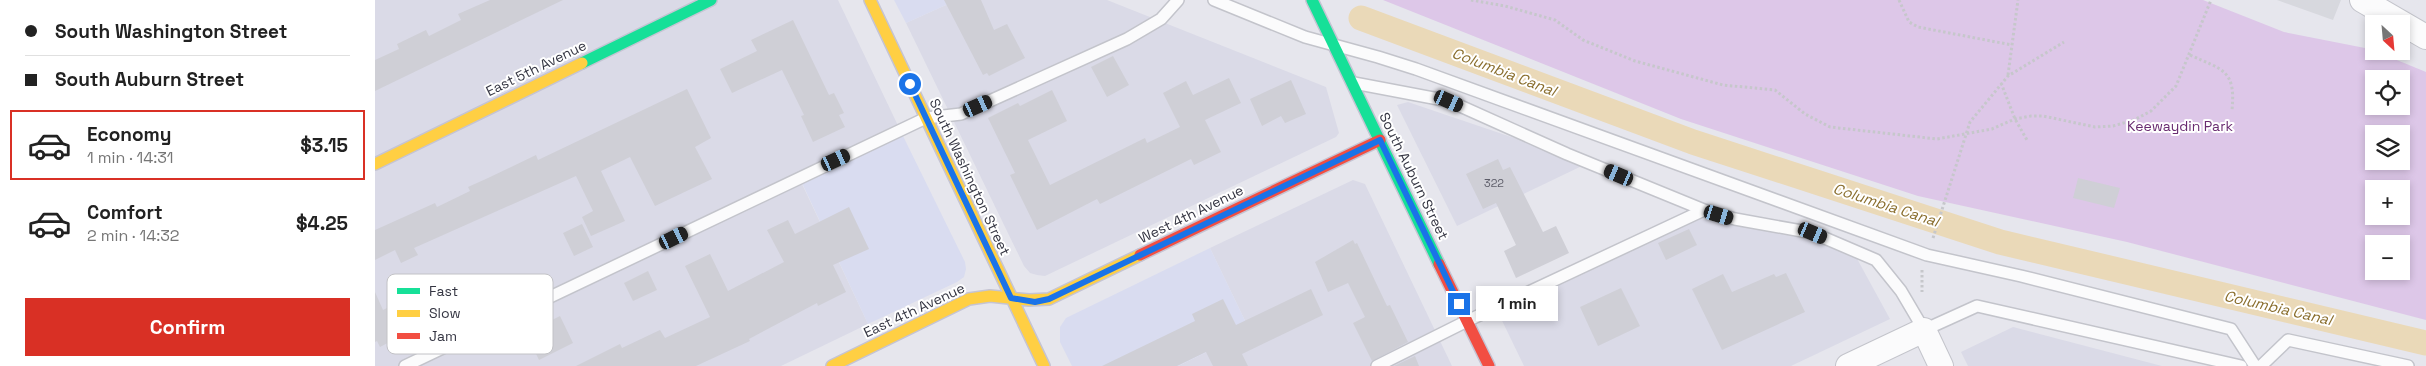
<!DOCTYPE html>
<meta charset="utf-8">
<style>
:root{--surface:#fff;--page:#f2f2f2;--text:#222;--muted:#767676;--line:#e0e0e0;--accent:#d93025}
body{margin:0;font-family:"Space Grotesk",sans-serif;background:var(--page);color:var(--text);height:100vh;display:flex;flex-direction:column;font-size:19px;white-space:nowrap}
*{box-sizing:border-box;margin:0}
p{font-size:16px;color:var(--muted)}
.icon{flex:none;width:28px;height:28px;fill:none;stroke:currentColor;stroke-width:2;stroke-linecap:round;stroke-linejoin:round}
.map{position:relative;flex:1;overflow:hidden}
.sheet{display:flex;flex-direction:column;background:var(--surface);width:375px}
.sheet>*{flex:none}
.top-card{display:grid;align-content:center;height:110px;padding:0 25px;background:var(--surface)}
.needle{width:32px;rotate:154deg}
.fabs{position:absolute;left:1990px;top:15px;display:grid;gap:10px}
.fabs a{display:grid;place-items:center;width:45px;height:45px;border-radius:0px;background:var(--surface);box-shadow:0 2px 8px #0003;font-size:25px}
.end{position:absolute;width:22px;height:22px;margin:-11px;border:6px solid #1a73e8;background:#fff;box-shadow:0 0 0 2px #fff}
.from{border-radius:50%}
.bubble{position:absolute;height:35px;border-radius:0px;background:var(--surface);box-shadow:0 2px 8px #0003;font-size:16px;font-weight:700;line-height:35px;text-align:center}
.car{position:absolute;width:15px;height:30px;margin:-15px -8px;border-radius:6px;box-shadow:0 0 4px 1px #0007;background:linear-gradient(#222 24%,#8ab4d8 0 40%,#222 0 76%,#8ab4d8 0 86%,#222 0)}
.top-card b{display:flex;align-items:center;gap:18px;height:48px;font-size:19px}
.top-card b+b{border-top:1px solid var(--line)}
.top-card i{width:12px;height:12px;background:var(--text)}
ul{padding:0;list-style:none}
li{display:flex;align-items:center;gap:15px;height:70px;margin:0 10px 8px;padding:0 15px;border:2px solid transparent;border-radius:0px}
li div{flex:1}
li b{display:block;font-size:19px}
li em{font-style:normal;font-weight:700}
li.selected{border-color:var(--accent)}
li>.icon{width:45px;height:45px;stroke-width:1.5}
.primary-button{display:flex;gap:10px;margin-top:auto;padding:10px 25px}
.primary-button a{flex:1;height:58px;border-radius:0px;background:var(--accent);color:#fff;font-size:20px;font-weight:700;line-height:58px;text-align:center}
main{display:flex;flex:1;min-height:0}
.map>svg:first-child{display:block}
.residential{fill:#dadae7}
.commercial{fill:#d9dcf0}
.green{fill:#ddc7e8;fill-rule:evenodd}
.parking{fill:#d7d8de}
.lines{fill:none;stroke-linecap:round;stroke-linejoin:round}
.canal{stroke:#ead9b8;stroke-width:25}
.building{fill:#cfcfd6}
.lane-casing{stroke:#c3c4cb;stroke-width:14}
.street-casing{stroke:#c3c4cb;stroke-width:26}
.fast-casing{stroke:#c5c4d3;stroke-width:14}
.slow-casing{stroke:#c5c4d3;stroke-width:14}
.jam-casing{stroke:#c5c4d3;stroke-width:14}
.path{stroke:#c6c7cb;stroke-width:3;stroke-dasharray:2.5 2.5;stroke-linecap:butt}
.lane{stroke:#fbfbfc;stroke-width:11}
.street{stroke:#fbfbfc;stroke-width:24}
.fast{stroke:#16e098;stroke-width:11}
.slow{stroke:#ffcf43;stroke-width:11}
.jam{stroke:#f24e42;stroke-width:11}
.route{stroke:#1a73e8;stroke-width:6}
.labels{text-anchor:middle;stroke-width:4;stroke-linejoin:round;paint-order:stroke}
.number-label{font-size:11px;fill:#5c5c68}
.street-label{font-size:14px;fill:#343542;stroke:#fff}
.park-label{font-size:14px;fill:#692b70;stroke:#fff}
.water-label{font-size:15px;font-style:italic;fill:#896d2c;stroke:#fff}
.key{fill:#fff;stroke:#c2c2c6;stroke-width:1}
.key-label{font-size:14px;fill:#343542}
</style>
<main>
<section class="sheet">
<div class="top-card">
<b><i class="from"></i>South Washington Street</b>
<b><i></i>South Auburn Street</b>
</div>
<ul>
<li class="selected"><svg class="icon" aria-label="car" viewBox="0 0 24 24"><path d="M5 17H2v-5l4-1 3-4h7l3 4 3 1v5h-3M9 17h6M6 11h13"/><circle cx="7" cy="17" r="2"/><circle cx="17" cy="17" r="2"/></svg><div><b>Economy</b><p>1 min · 14:31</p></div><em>$3.15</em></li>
<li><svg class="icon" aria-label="car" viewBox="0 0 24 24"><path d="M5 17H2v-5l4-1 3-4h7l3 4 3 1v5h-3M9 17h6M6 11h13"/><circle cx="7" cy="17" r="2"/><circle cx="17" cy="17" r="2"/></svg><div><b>Comfort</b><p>2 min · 14:32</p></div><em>$4.25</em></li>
</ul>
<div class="primary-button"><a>Confirm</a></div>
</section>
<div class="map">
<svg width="2051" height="366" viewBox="0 0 2051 366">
<rect width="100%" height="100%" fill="#e6e6ed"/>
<!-- residential -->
<path class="residential" d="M0,0H463L528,136L427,184L493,324L406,366H0Z
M582,0H732L951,87L964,133L961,137L670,276L662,275L655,273L649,266L531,23Z
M1033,102L1213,163L1082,226L1022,105Z
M978,180L990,184L1077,366H803L875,331L835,248Z
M1304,216L1376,226L1442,239L1480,255L1515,319L1416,366H1149L1118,302Z
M1638,327L1787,366H1593L1586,352Z"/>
<!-- commercial -->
<path class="commercial" d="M519,0H582L531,23Z
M528,136L590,262L591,269L589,277L582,282L493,324L427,183Z
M835,248L875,331L803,366H697L685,342V327L691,318Z"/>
<!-- green -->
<path class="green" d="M1008,0H1828L1909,32L1995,49L2051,72V320L1752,242L1543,196L1306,119ZM1999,79H2026V106H1999ZM1999,134H2026V161H1999ZM1999,189H2026V216H1999ZM1999,244H2026V271H1999Z"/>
<!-- parking -->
<path class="parking" d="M1902,0H1966L1958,20Z"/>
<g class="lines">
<!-- canal -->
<path class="canal" d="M986,18L1318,142L1625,242L2051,343"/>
</g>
<!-- building -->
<path class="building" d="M115,0H188L0,91V60L24,49L22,44L51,30L54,36L86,20L83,14Z
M569,0H606L619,30L632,24L650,58L614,76L612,73L608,75Z
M418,20L454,95L459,93L469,113L464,115L470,127L438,142L426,116L429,115L407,70L357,93L345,69L382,51L376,40Z
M738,56L754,85L732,97L716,67Z
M854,78L866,103L830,120L846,152L819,165L816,159L725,204L722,199L662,230L635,175L640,173L613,118L643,103L645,106L677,90L692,121L653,140L675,185L770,138L772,143L805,127L788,93L811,81L818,95Z
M916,80L931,114L910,123L906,116L887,126L875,99Z
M312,89L336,138L320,147L337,179L280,206L255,157L226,171L250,221L216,236L207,217L218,211L201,176L39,248L43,255L26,263L20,250L0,260V230L60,203L62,207L95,191L93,187L113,178L161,155L163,160Z
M1123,159L1128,170L1135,167L1168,232L1181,226L1194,253L1141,278L1129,251L1141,245L1121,203L1108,209L1091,174Z
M1703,178L1745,188L1739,208L1698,198Z
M474,207L494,249L458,265L471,292L443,306L442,303L374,339L375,341L321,366H201L245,344L247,348L285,330L290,338L335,317L310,266L335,254L353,291L409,262L392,230L413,220L420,234Z
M207,224L218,247L199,256L188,233Z
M1314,229L1322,245L1291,260L1283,243Z
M978,240L980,244L982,243L1012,306L1015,305L1033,342L997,361L978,323L990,317L973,283L953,292L940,262Z
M273,271L282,290L258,301L249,283Z
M1411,273L1430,312L1347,350L1317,289L1348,274L1357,292L1399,274L1401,277Z
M1246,288L1265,326L1223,346L1205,307Z
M936,289L948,315L867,354L873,366H838L831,352L802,366H727L820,321L817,314L848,299L861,325Z
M0,292L8,310L34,297L45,320L19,333L22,338L5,347L2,341L0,342Z
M185,316L198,343L164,360L151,333Z
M1040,356L1044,366H1019Z"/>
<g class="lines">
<defs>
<path id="lane" d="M839,0L930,37L1003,57L1041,69L1552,255L1646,276L1856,329L1880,366
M979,83L1074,101L1192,154L1329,210L1360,219L1438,233L1501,260L1526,291L1549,330L1602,306L1866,366
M30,366L551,118L586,114L752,39L786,19L803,0
M1002,366L1092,321L1329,210
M1886,366L1913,340L2033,366"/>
<path id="street" d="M1987,0L2051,37
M1473,366L1549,330L1566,366"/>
<path id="fast" d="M937,0L1064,264
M207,63L336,0"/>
<path id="slow" d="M495,0L669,366
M0,164L207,63
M457,366L594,299L615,296L654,300L674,299L765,255"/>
<path id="jam" d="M765,255L1005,140
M1064,264L1114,366"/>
</defs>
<!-- lane casing -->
<use href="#lane" class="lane-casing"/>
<!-- street casing -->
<use href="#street" class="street-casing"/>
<!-- fast casing -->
<use href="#fast" class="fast-casing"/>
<!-- slow casing -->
<use href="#slow" class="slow-casing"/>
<!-- jam casing -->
<use href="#jam" class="jam-casing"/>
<!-- path -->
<path class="path" d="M1096,0L1130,6L1180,20L1208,40L1260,61L1348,85L1400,90L1430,114L1455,127L1562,139L1617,129L1640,119L1656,116H1668L1720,127L1738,126L1759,120L1776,111L1801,86L1836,0
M1524,0L1534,22L1543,27L1637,45
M1815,55C1847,70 1861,69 1857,110
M1633,75L1643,0
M1626,83L1640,119L1652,140
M1558,238L1595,122L1633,76L1689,42
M1547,270V292"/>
<!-- lane -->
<use href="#lane" class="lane"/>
<!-- street -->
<use href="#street" class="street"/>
<!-- fast -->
<use href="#fast" class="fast"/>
<!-- slow -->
<use href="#slow" class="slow"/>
<!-- jam -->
<use href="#jam" class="jam"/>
</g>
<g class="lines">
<!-- route -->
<path class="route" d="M535,84L636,298L660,302L674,299L1005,140L1084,304"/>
</g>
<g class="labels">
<!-- number labels -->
<g class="number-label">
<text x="1119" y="187">322</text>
</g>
<!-- street labels -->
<g class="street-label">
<text transform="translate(161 68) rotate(-26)" y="5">East 5th Avenue</text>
<text transform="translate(1039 176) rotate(64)" y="5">South Auburn Street</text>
<text transform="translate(595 177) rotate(65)" y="5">South Washington Street</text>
<text transform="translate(816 214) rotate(-26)" y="5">West 4th Avenue</text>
<text transform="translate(539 310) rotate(-25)" y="5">East 4th Avenue</text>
</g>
<!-- park labels -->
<g class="park-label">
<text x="1805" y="131">Keewaydin Park</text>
</g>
<!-- water labels -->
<g class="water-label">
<text transform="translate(1129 72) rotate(21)" y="5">Columbia Canal</text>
<text transform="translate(1511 205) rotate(18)" y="5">Columbia Canal</text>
<text transform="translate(1903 308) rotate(13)" y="5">Columbia Canal</text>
</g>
</g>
<!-- legend -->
<rect x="12" y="274" width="166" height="80" rx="8" class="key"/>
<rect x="22" y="288" width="23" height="6" fill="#16e098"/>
<rect x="22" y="310" width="23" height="7" fill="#ffcf43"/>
<rect x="22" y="333" width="23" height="6" fill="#f24e42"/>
<g class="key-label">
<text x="54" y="296">Fast</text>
<text x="54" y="318">Slow</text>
<text x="54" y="341">Jam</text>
</g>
</svg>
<div class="fabs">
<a><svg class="needle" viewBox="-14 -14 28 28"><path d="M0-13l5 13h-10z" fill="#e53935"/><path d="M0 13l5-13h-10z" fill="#767676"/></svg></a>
<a><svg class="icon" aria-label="locate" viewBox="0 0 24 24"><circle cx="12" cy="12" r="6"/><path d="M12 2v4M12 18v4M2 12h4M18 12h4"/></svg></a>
<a><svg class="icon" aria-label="layers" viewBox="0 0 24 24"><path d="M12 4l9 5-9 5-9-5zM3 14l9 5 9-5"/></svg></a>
<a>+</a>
<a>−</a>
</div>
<i class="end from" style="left:535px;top:84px"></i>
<i class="end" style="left:1084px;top:304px"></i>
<div class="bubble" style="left:1101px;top:286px;width:82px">1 min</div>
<i class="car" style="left:1074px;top:101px;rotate:114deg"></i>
<i class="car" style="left:603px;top:106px;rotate:66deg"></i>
<i class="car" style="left:461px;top:160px;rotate:65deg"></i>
<i class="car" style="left:1244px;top:175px;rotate:293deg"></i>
<i class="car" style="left:1344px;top:215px;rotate:107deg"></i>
<i class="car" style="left:1438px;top:233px;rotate:113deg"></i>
<i class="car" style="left:299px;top:238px;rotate:64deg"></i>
</div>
</main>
